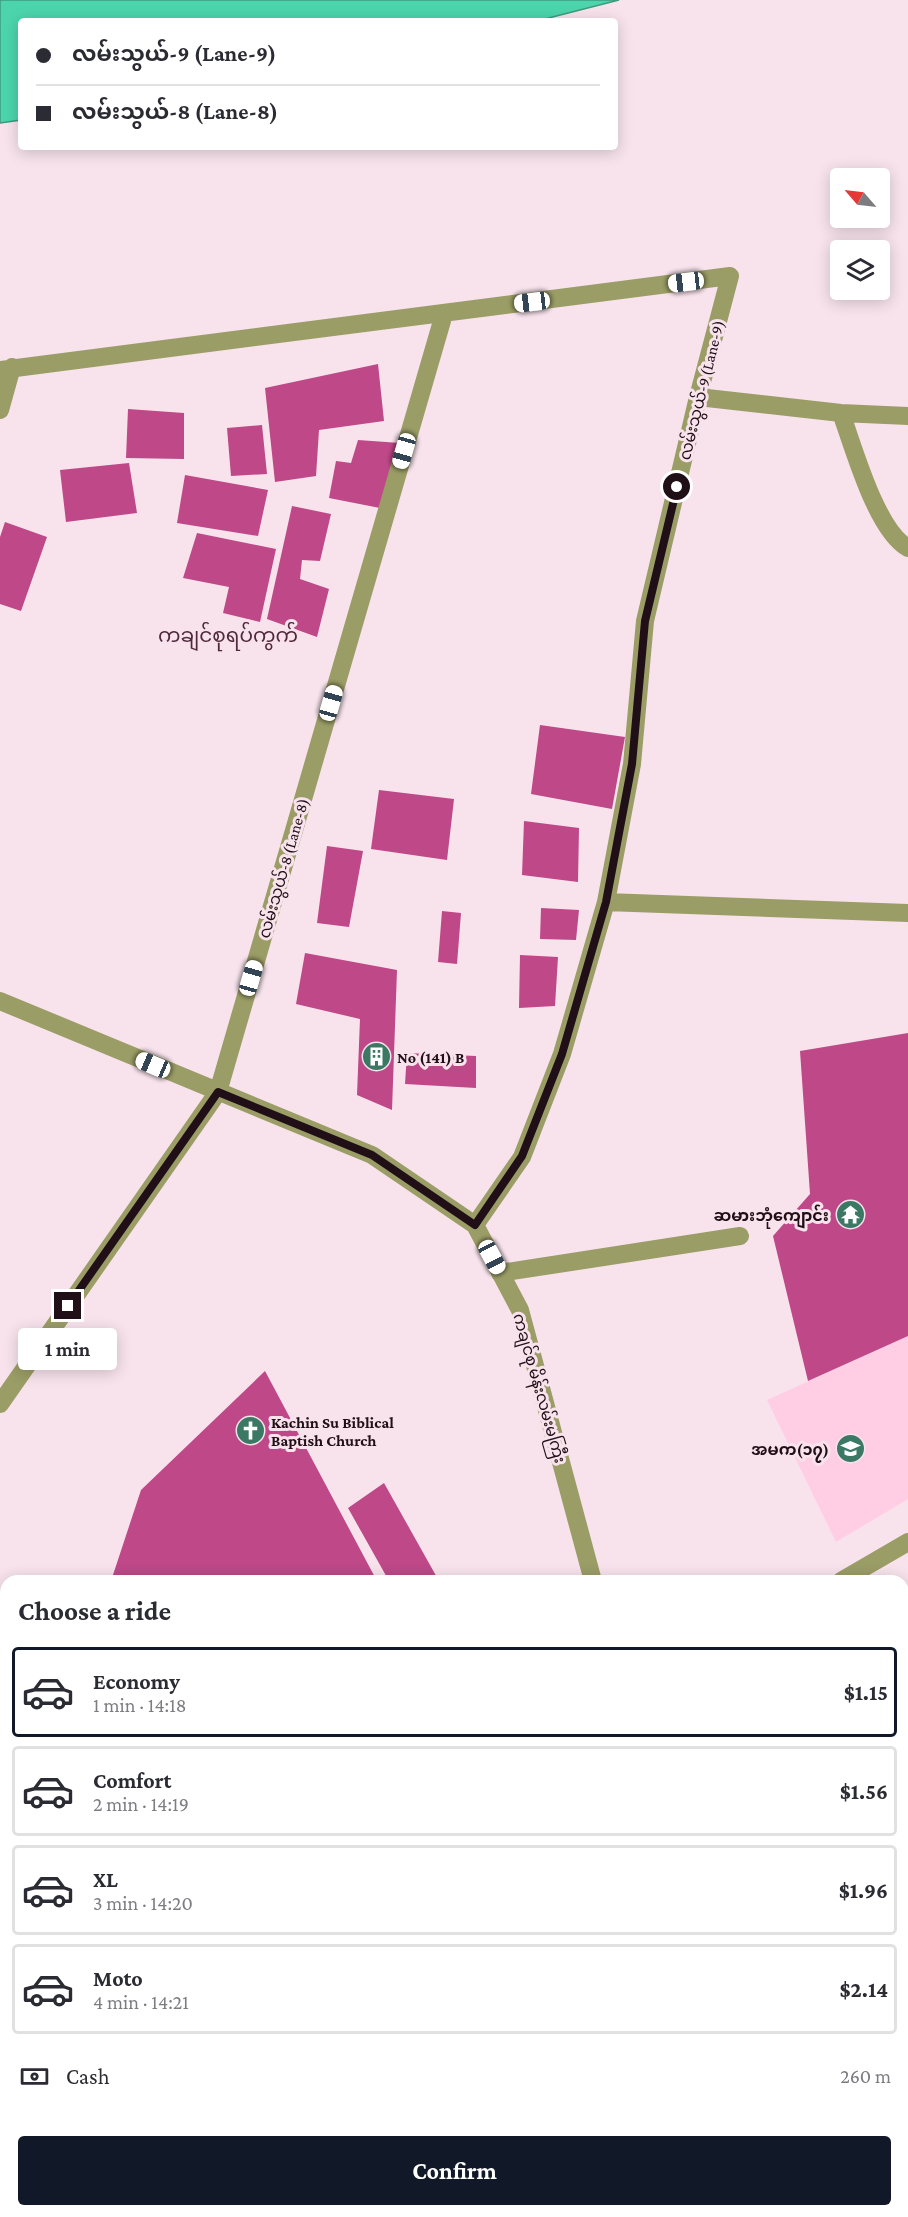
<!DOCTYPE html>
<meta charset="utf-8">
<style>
:root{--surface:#fff;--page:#f2f2f3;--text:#2b2b33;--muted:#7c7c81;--line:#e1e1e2;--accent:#111827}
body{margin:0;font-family:"Crimson Pro","Noto Sans Myanmar",serif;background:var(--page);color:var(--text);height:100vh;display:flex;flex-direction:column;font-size:22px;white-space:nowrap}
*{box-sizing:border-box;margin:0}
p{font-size:20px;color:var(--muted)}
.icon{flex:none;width:33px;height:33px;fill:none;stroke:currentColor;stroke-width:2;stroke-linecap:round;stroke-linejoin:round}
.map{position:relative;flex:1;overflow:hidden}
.side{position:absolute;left:0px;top:1575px;width:909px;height:642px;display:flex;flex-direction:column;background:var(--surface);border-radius:18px 18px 0 0;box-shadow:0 3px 15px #0003}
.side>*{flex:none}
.guide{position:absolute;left:18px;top:18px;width:600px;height:132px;border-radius:6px;box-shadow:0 3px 15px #0003;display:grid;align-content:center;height:132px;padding:0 18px;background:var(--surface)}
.needle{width:39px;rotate:298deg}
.buttons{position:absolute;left:830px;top:168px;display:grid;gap:12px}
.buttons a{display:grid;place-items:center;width:60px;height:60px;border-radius:6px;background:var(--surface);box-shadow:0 3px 15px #0003;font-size:30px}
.end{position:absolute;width:27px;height:27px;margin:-14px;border:8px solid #200f17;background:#fff;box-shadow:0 0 0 3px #fff}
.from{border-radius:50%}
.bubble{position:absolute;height:42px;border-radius:6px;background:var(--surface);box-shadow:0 3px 15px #0003;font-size:20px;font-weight:700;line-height:42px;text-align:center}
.car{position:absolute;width:18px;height:36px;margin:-18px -9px;border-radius:8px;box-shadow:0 0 4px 2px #0007;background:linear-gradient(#fff 24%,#345 0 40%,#fff 0 76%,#345 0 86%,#fff 0)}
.guide b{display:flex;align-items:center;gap:21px;height:57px;font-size:22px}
.guide b+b{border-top:2px solid var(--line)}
.guide i{width:15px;height:15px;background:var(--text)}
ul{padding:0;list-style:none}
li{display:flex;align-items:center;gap:18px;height:90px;margin:0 12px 9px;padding:0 6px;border:3px solid var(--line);border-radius:6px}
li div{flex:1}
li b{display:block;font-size:22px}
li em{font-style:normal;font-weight:700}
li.active{border-color:var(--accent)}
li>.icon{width:54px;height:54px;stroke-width:1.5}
h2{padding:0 18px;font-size:27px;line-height:72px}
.pay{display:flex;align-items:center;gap:15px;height:66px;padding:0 18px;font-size:22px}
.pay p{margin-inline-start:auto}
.primary-button{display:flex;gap:12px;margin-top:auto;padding:12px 18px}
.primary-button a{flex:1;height:69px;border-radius:6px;background:var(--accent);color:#fff;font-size:24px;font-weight:700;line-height:69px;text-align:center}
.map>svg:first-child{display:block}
.built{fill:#ffcee4}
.water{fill:#4cd5ac;stroke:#3f9a7f;stroke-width:1.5}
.building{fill:#be4888}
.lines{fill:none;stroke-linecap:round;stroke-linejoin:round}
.lane{stroke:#9b9d66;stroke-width:18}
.street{stroke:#9b9d66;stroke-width:18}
.route{stroke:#200f17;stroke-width:8}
.labels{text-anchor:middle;stroke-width:6;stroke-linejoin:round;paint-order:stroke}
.street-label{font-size:16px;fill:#200f17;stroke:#f8e3ec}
.poi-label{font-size:16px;font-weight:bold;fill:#200f17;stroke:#f8e3ec;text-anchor:start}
.quarter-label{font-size:20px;fill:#50283c;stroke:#f8e3ec}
</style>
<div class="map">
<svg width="908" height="2217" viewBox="0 0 908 2217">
<rect width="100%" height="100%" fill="#f8e3ec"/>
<!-- built -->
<path class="built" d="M908,1336V1499L836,1542L767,1400Z"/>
<!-- water -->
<path class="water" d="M0,0H619L537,21H21V120L0,123Z"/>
<!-- building -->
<path class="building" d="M378,364L384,421L319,430L316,476L275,482L265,388Z
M128,409L184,413V459L126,458Z
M262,425L267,474L231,476L227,428Z
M358,440L400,443L380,508L329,498L336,461L351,463Z
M129,463L137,513L66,522L60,470Z
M185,475L268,490L258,536L177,523Z
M292,506L331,514L320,561L302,560L300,579L329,589L317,637L267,619Z
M5,522L47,537L21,611L0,604V537Z
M197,533L276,549L260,622L223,613L229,587L183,578Z
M540,725L625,737L612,809L531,794Z
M379,790L454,799L447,860L371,849Z
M524,821L579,828L578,882L522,875Z
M327,846L363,851L349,927L317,923Z
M541,908L579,910L576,940L540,939Z
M442,911L461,913L457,964L438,962Z
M305,953L397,970L392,1110L357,1095L360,1019L296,1004Z
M520,955L558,957L555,1006L519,1008Z
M908,1033V1336L808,1381L773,1236L810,1194L800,1051Z
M407,1053L476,1056V1088L405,1084Z
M265,1371L377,1581H111L141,1490Z
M384,1483L439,1581H389L348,1508Z"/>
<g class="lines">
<!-- lane -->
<path class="lane" d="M500,1273L740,1236"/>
<!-- street -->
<path class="street" d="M0,370L730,276L698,397L645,621L632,764L606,902L562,1054L522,1157L475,1225
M698,397L841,413L908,416
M0,410L12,367
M841,413C854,448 876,530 908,548
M606,902L908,913
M0,1001L372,1155L475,1225L520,1310L593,1581
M0,1404L218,1092L444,314
M841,1581L908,1542
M903,1607L908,1610
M0,1947L6,1952
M903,1998L908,2001
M0,2027L6,2024
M477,2211L491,2217
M311,2217L316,2211"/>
</g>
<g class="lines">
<!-- route -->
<path class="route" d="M68,1306L218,1092L372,1155L475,1225L522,1156L562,1054L606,902L632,764L645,621L677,487"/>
</g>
<!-- icons -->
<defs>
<symbol id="building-disc" viewBox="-11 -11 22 22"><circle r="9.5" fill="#3c7965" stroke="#f8e3ec"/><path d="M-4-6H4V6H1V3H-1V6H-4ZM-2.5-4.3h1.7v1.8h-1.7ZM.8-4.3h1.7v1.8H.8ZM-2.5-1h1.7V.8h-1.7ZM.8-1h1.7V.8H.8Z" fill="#fff"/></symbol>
<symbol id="temple-disc" viewBox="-11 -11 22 22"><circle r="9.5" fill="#3c7965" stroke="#f8e3ec"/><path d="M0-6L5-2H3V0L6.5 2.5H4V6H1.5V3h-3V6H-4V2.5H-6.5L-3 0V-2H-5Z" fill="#fff"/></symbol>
<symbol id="church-disc" viewBox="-11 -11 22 22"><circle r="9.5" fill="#3c7965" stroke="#f8e3ec"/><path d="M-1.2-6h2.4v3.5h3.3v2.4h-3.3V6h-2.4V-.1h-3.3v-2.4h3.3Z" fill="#fff"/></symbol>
<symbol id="school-disc" viewBox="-11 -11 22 22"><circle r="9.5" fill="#3c7965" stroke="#f8e3ec"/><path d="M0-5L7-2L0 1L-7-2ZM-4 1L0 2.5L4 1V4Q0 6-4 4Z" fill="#fff"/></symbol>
</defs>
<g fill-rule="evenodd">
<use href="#building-disc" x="360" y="1040" width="33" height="33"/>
<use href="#temple-disc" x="834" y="1198" width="33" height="33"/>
<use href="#church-disc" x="234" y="1414" width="33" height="33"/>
<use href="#school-disc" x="834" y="1432" width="33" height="33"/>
</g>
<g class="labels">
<!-- street labels -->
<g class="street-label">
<text transform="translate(701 390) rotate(-76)" y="6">လမ်းသွယ်-9 (Lane-9)</text>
<text transform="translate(283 868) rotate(-74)" y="6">လမ်းသွယ်-8 (Lane-8)</text>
<text transform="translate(540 1388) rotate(74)" y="6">ကချင်စု မိန်းလမ်းမကြီး</text>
</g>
<!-- poi labels -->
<g class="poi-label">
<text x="397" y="1063">No (141) B</text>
<text x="829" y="1221" text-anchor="end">ဆမားဘုံကျောင်း</text>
<text x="271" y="1428">Kachin Su Biblical<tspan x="271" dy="18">Baptish Church</tspan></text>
<text x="829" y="1455" text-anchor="end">အမက(၁၇)</text>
</g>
<!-- quarter labels -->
<g class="quarter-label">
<text x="228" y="642">ကချင်စုရပ်ကွက်</text>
</g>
</g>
</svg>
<div class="buttons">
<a><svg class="needle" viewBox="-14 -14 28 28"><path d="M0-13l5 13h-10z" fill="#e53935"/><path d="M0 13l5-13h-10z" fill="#7c7c81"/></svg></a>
<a><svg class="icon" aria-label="layers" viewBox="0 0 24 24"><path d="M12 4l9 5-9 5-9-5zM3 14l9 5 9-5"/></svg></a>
</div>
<i class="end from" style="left:677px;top:487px"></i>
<i class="end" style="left:68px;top:1306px"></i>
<div class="bubble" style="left:18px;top:1328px;width:99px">1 min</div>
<i class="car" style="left:686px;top:282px;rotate:263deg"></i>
<i class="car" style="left:532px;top:302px;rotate:263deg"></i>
<i class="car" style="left:404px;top:451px;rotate:196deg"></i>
<i class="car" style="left:331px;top:703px;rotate:16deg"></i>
<i class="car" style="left:251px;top:978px;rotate:16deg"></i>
<i class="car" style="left:153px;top:1065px;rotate:293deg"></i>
<i class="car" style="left:492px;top:1257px;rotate:152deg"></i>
<div class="guide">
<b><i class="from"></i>လမ်းသွယ်-9 (Lane-9)</b>
<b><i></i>လမ်းသွယ်-8 (Lane-8)</b>
</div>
<section class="side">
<h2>Choose a ride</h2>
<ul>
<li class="active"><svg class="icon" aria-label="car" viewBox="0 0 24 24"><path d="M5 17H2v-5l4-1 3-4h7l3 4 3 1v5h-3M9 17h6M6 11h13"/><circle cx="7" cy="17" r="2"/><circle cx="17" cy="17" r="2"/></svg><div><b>Economy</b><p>1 min · 14:18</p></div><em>$1.15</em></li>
<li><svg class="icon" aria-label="car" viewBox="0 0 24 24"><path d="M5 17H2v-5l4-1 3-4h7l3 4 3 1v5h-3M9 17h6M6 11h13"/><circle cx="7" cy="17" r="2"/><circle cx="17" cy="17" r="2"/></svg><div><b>Comfort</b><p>2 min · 14:19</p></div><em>$1.56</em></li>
<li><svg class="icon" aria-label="car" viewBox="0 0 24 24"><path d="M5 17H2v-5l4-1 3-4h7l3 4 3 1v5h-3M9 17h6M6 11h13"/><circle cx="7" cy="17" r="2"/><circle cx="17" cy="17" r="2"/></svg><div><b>XL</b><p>3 min · 14:20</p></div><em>$1.96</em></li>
<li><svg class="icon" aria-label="car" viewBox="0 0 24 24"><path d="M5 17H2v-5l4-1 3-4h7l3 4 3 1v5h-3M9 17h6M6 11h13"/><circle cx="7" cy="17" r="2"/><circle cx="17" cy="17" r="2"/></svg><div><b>Moto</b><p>4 min · 14:21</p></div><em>$2.14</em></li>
</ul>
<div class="pay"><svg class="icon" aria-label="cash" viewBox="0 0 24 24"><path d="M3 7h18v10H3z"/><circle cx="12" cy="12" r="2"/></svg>Cash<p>260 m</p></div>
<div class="primary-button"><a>Confirm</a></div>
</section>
</div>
